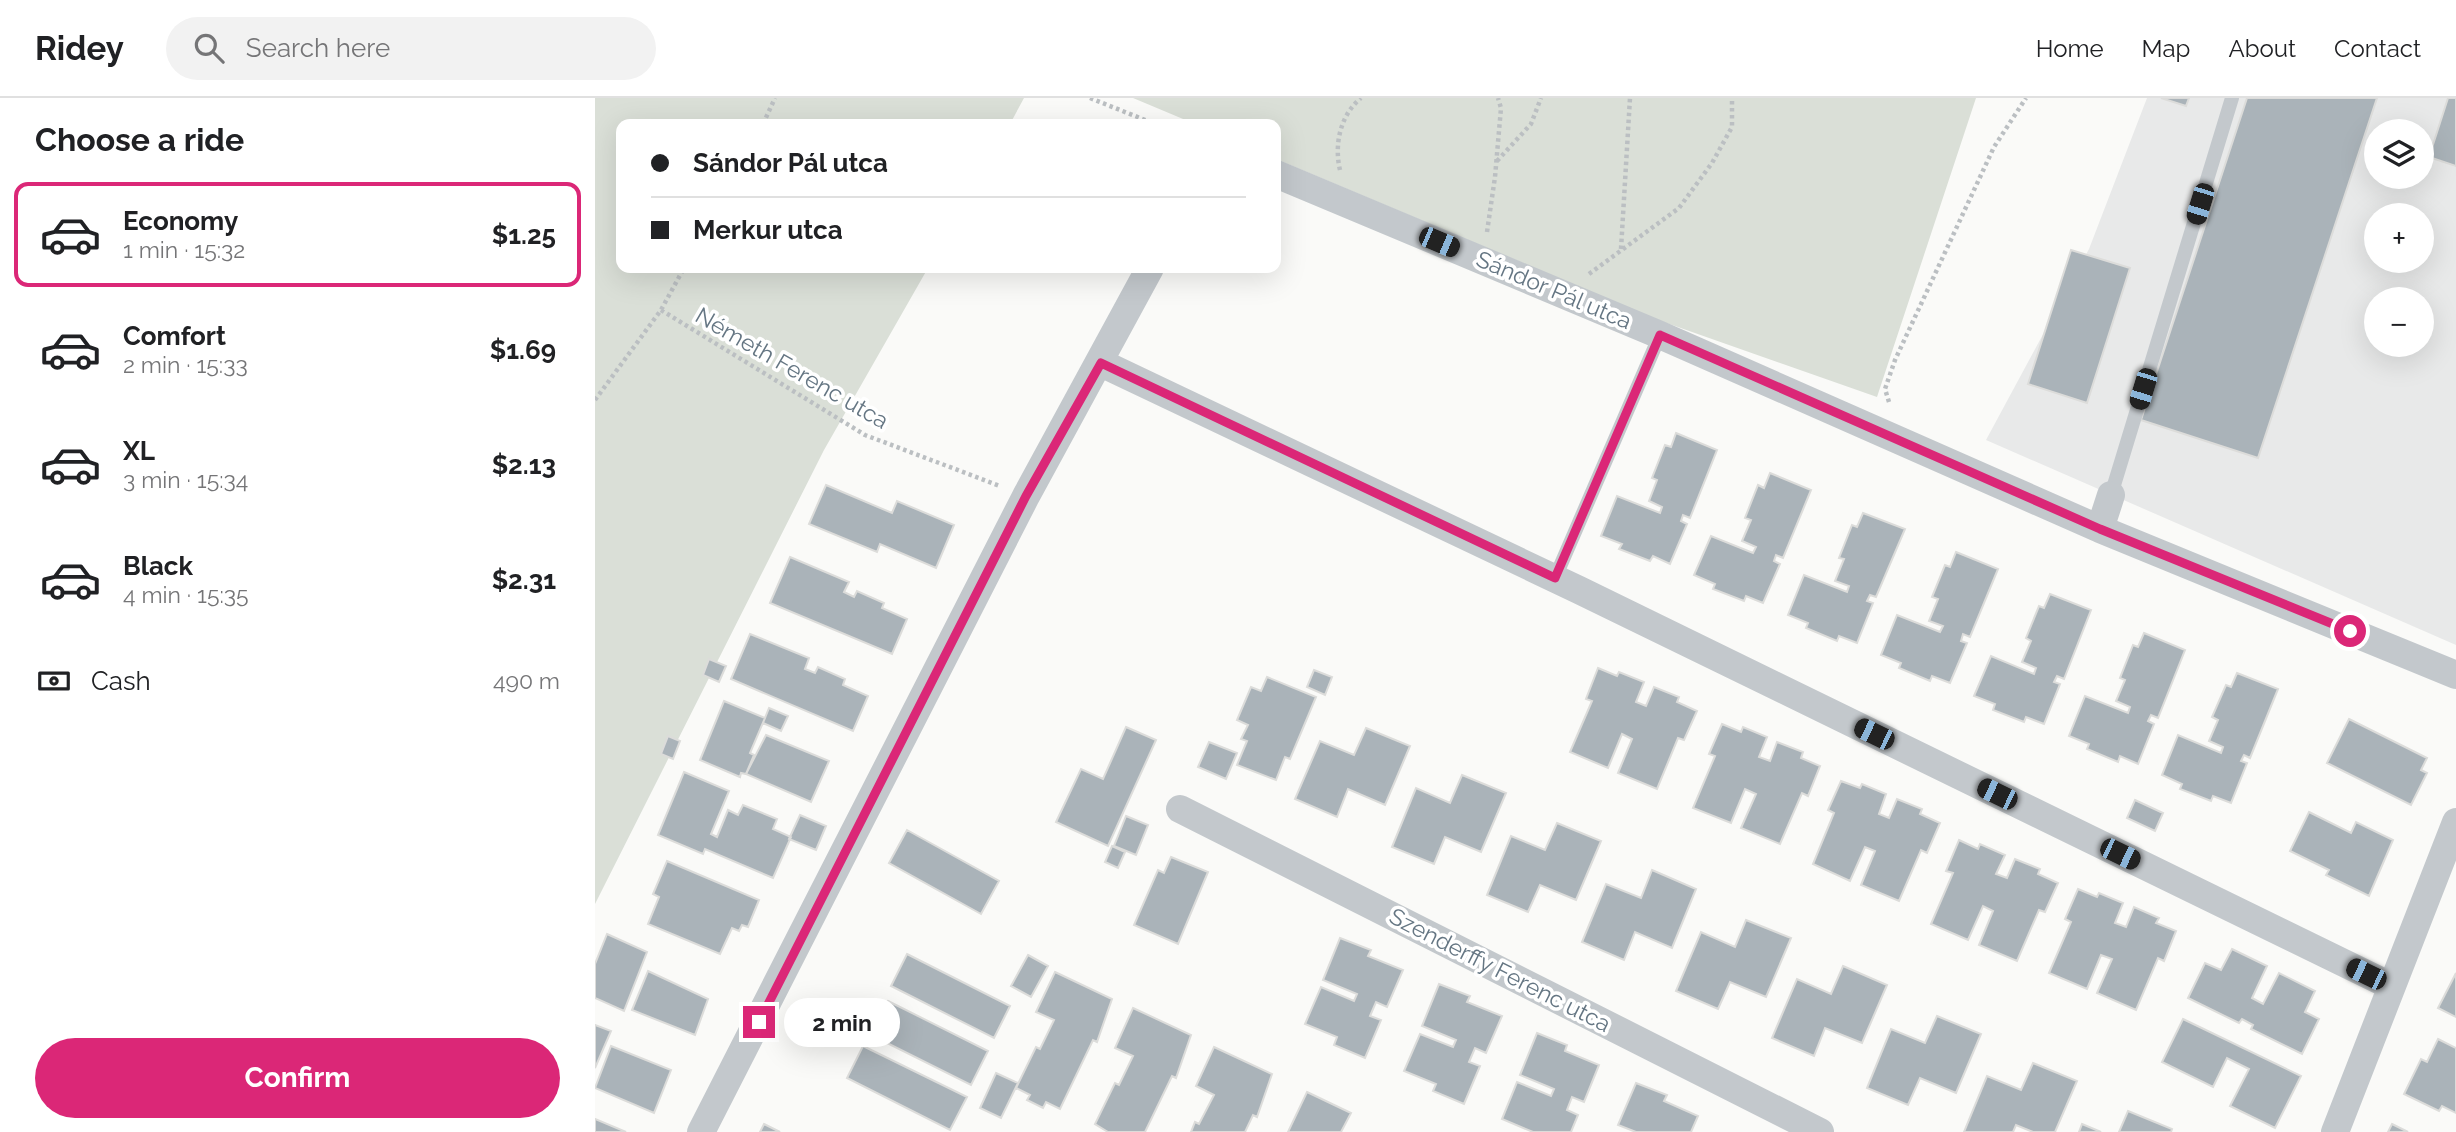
<!DOCTYPE html>
<meta charset="utf-8">
<style>
:root{--surface:#fff;--page:#f2f2f2;--text:#202124;--muted:#757577;--line:#e0e0e0;--accent:#db2777}
body{margin:0;font-family:Raleway,sans-serif;background:var(--page);color:var(--text);height:100vh;display:flex;flex-direction:column;font-size:26px;white-space:nowrap}
*{box-sizing:border-box;margin:0}
p{font-size:23px;color:var(--muted)}
.icon{flex:none;width:38px;height:38px;fill:none;stroke:currentColor;stroke-width:2;stroke-linecap:round;stroke-linejoin:round}
.map{position:relative;flex:1;overflow:hidden}
.drawer{display:flex;flex-direction:column;background:var(--surface);width:595px}
.drawer>*{flex:none}
.guide{position:absolute;left:21px;top:21px;width:665px;height:154px;border-radius:14px;box-shadow:0 7px 28px #0002;display:grid;align-content:center;height:154px;padding:0 35px;background:var(--surface)}
.tools{position:absolute;left:1769px;top:21px;display:grid;gap:14px}
.tools a{display:grid;place-items:center;width:70px;height:70px;border-radius:50%;background:var(--surface);box-shadow:0 7px 28px #0002;font-size:35px}
.end{position:absolute;width:32px;height:32px;margin:-16px;border:9px solid #db2777;background:#fff;box-shadow:0 0 0 4px #fff}
.from{border-radius:50%}
.bubble{position:absolute;height:49px;border-radius:24px;background:var(--surface);box-shadow:0 7px 28px #0002;font-size:23px;font-weight:700;line-height:49px;text-align:center}
.car{position:absolute;width:21px;height:42px;margin:-21px -10px;border-radius:9px;box-shadow:0 0 5px 2px #0007;background:linear-gradient(#222 24%,#8ab4d8 0 40%,#222 0 76%,#8ab4d8 0 86%,#222 0)}
.guide b{display:flex;align-items:center;gap:24px;height:66px;font-size:26px}
.guide b+b{border-top:2px solid var(--line)}
.guide i{width:18px;height:18px;background:var(--text)}
ul{padding:0;list-style:none}
li{display:flex;align-items:center;gap:21px;height:105px;margin:0 14px 10px;padding:0 21px;border:4px solid transparent;border-radius:14px}
li div{flex:1}
li b{display:block;font-size:26px}
li em{font-style:normal;font-weight:700}
li.on{border-color:var(--accent)}
li>.icon{width:63px;height:63px;stroke-width:1.5}
h2{padding:0 35px;font-size:32px;line-height:84px}
.pay{display:flex;align-items:center;gap:18px;height:77px;padding:0 35px;font-size:26px}
.pay p{margin-inline-start:auto}
.cta{display:flex;gap:14px;margin-top:auto;padding:14px 35px}
.cta a{flex:1;height:80px;border-radius:42px;background:var(--accent);color:#fff;font-size:28px;font-weight:700;line-height:80px;text-align:center}
header{display:flex;align-items:center;gap:42px;box-sizing:border-box;height:98px;padding:0 35px;background:var(--surface);border-bottom:2px solid var(--line)}
header strong{font-size:33px}
nav{display:flex;gap:38px;margin-inline-start:auto;font-size:24px}
.search{width:490px;height:63px;background:var(--page);display:flex;align-items:center;gap:18px;box-sizing:border-box;padding:0 24px;border-radius:38px;color:var(--muted);font-size:26px}
main{display:flex;flex:1;min-height:0}
.map>svg:first-child{display:block}
.built{fill:#e8e9e9;fill-rule:evenodd}
.green{fill:#dadfd7}
.building{fill:#aab3b9;stroke:#dcdcda;stroke-width:2}
.lines{fill:none;stroke-linecap:round;stroke-linejoin:round}
.path{stroke:#bbbfc2;stroke-width:4.5;stroke-dasharray:3.5 3.5;stroke-linecap:butt}
.lane{stroke:#c3c8cc;stroke-width:14}
.street{stroke:#c3c8cc;stroke-width:28}
.route{stroke:#db2777;stroke-width:9}
.labels{text-anchor:middle;stroke-width:7;stroke-linejoin:round;paint-order:stroke}
.street-label{font-size:23px;fill:#657683;stroke:#fff}
</style>
<header>
<strong>Ridey</strong>
<div class="search"><svg class="icon" aria-label="search" viewBox="0 0 24 24"><circle cx="10" cy="10" r="6"/><path d="M15 15l6 6"/></svg>Search here</div>
<nav><a>Home</a><a>Map</a><a>About</a><a>Contact</a></nav>
</header>
<main>
<section class="drawer">
<h2>Choose a ride</h2>
<ul>
<li class="on"><svg class="icon" aria-label="car" viewBox="0 0 24 24"><path d="M5 17H2v-5l4-1 3-4h7l3 4 3 1v5h-3M9 17h6M6 11h13"/><circle cx="7" cy="17" r="2"/><circle cx="17" cy="17" r="2"/></svg><div><b>Economy</b><p>1 min · 15:32</p></div><em>$1.25</em></li>
<li><svg class="icon" aria-label="car" viewBox="0 0 24 24"><path d="M5 17H2v-5l4-1 3-4h7l3 4 3 1v5h-3M9 17h6M6 11h13"/><circle cx="7" cy="17" r="2"/><circle cx="17" cy="17" r="2"/></svg><div><b>Comfort</b><p>2 min · 15:33</p></div><em>$1.69</em></li>
<li><svg class="icon" aria-label="car" viewBox="0 0 24 24"><path d="M5 17H2v-5l4-1 3-4h7l3 4 3 1v5h-3M9 17h6M6 11h13"/><circle cx="7" cy="17" r="2"/><circle cx="17" cy="17" r="2"/></svg><div><b>XL</b><p>3 min · 15:34</p></div><em>$2.13</em></li>
<li><svg class="icon" aria-label="car" viewBox="0 0 24 24"><path d="M5 17H2v-5l4-1 3-4h7l3 4 3 1v5h-3M9 17h6M6 11h13"/><circle cx="7" cy="17" r="2"/><circle cx="17" cy="17" r="2"/></svg><div><b>Black</b><p>4 min · 15:35</p></div><em>$2.31</em></li>
</ul>
<div class="pay"><svg class="icon" aria-label="cash" viewBox="0 0 24 24"><path d="M3 7h18v10H3z"/><circle cx="12" cy="12" r="2"/></svg>Cash<p>490 m</p></div>
<div class="cta"><a>Confirm</a></div>
</section>
<div class="map">
<svg width="1861" height="1034" viewBox="0 0 1861 1034">
<rect width="100%" height="100%" fill="#fafaf8"/>
<!-- built -->
<path class="built" d="M1552,0H1861V547L1391,342L1494,151ZM1782,33H1827V79H1782ZM1782,117H1827V163H1782ZM1782,201H1827V247H1782Z"/>
<!-- green -->
<path class="green" d="M0,0H429L415,26H26V170H333L229,352L0,806Z
M538,0H1381L1282,299L1063,222L681,61V26H600Z"/>
<!-- building -->
<path class="building" d="M1566,0H1594L1591,8Z
M1652,0H1782L1663,360L1546,322Z
M1853,0H1861V68L1834,59Z
M1476,152L1535,170L1492,305L1433,286Z
M1081,335L1122,352L1095,420L1088,417L1086,423L1092,426L1075,466L1058,458L1055,463L1024,451L1027,446L1006,438L1022,398L1065,415L1067,409L1054,403L1062,382L1057,380L1070,347L1076,349Z
M1175,375L1216,392L1188,460L1181,457L1179,463L1185,466L1168,505L1151,498L1149,503L1118,491L1120,486L1099,477L1116,438L1158,455L1161,449L1147,443L1156,422L1150,420L1163,387L1169,390Z
M231,387L297,415L302,403L359,427L341,470L285,446L282,454L214,426Z
M1268,415L1310,431L1281,499L1275,497L1272,503L1278,505L1262,545L1244,538L1242,543L1211,530L1213,525L1193,517L1209,477L1252,494L1254,488L1240,483L1249,461L1244,460L1257,427L1262,429Z
M1361,454L1403,471L1375,539L1368,536L1366,543L1372,545L1355,585L1337,578L1335,583L1304,570L1306,565L1286,557L1302,517L1345,534L1348,528L1334,523L1343,501L1337,499L1350,467L1355,469Z
M195,459L254,484L249,494L259,499L262,493L289,505L287,510L312,521L297,556L175,505Z
M1455,496L1496,512L1469,581L1462,578L1459,584L1465,586L1449,626L1431,619L1429,624L1398,612L1400,606L1379,598L1396,558L1439,576L1441,570L1427,564L1436,543L1431,540L1444,508L1449,510Z
M1549,535L1590,552L1563,620L1556,617L1553,623L1559,626L1543,666L1525,658L1523,664L1492,651L1494,646L1474,638L1490,598L1533,615L1535,609L1521,603L1530,582L1525,580L1538,547L1543,549Z
M155,536L214,560L210,571L220,575L223,569L250,581L248,587L273,598L258,633L136,581Z
M114,561L131,568L124,584L108,577Z
M1003,570L1022,578L1024,574L1049,584L1041,604L1051,608L1059,589L1084,599L1082,604L1102,613L1089,642L1083,640L1062,691L1023,675L1037,641L1027,636L1013,670L975,654L997,603L991,601Z
M719,572L737,579L730,597L712,589Z
M1642,575L1683,591L1655,660L1649,657L1646,663L1652,665L1636,705L1618,698L1616,703L1585,691L1587,686L1567,677L1583,637L1626,655L1628,649L1614,643L1623,622L1617,619L1631,587L1636,589Z
M672,579L721,599L695,661L690,659L681,682L642,667L652,643L646,641L653,627L642,622L656,589L666,593Z
M129,603L170,620L155,655L159,657L151,676L146,675L145,679L105,662Z
M174,610L193,618L186,633L168,625Z
M1754,621L1832,660L1826,672L1832,675L1816,707L1732,665Z
M1127,626L1146,634L1148,629L1172,639L1164,659L1175,663L1182,644L1208,654L1206,660L1225,668L1213,698L1207,695L1185,746L1146,730L1161,696L1150,691L1136,725L1098,710L1120,658L1114,656Z
M531,629L561,642L513,748L461,724L486,671L508,681Z
M771,630L815,648L790,707L753,691L742,719L700,701L725,643L759,657Z
M171,637L234,663L216,704L151,676Z
M73,638L85,643L78,661L66,656Z
M614,644L642,655L631,681L603,669Z
M89,674L134,693L116,736L122,739L133,712L143,717L148,707L182,721L178,731L196,739L178,780L110,751L108,756L63,737Z
M867,677L911,695L886,754L850,739L839,766L797,749L821,690L855,705Z
M1246,683L1265,690L1267,686L1291,696L1284,716L1294,720L1302,701L1327,711L1325,716L1345,725L1332,755L1326,752L1304,803L1266,787L1280,753L1270,749L1255,783L1218,766L1239,715L1233,712Z
M1540,702L1568,715L1560,733L1532,720Z
M1714,714L1756,735L1761,724L1798,742L1774,798L1731,777L1734,772L1695,753Z
M205,717L231,728L221,752L194,741Z
M531,718L553,727L541,757L519,748Z
M962,725L1006,743L981,802L945,787L933,814L892,797L916,738L950,752Z
M312,732L404,783L386,816L294,765Z
M1364,742L1383,751L1385,746L1410,757L1401,776L1412,780L1420,761L1445,771L1443,776L1463,785L1450,814L1444,812L1422,863L1384,847L1398,813L1388,808L1373,842L1336,826L1358,775L1351,773Z
M517,748L530,754L523,770L510,764Z
M576,759L613,774L583,846L539,827L563,772L569,775Z
M72,763L164,802L153,829L147,827L144,833L137,830L125,856L53,826L64,799L58,796Z
M1057,772L1101,791L1077,850L1040,834L1029,862L987,844L1011,786L1046,800Z
M1483,791L1502,799L1504,795L1528,805L1520,825L1531,829L1539,809L1564,820L1561,825L1581,833L1569,863L1563,860L1541,912L1502,895L1517,861L1506,857L1492,891L1454,875L1476,824L1470,821Z
M1151,822L1196,840L1171,899L1135,884L1123,911L1081,893L1106,834L1140,849Z
M12,836L52,854L29,913L0,900V866Z
M745,840L776,852L773,858L808,872L792,909L781,904L775,918L786,922L770,960L739,947L742,939L710,926L726,889L759,903L762,896L728,882Z
M1637,851L1672,868L1657,900L1668,906L1684,875L1720,893L1710,914L1724,921L1707,956L1656,931L1658,927L1647,921L1644,925L1593,900L1610,865L1626,872Z
M312,856L415,908L399,940L296,888Z
M433,857L453,868L436,899L416,888Z
M1248,868L1292,887L1267,945L1230,930L1219,958L1177,940L1202,881L1236,896Z
M53,873L113,901L100,937L37,912Z
M460,874L517,901L502,944L498,942L465,1011L451,1004L448,1010L432,1002L435,997L421,990L441,949L445,951L459,922L441,914Z
M1861,875V919L1843,910Z
M844,886L875,898L872,904L907,918L891,955L880,950L874,964L885,968L869,1006L838,993L841,986L809,973L825,936L858,949L861,942L827,928Z
M293,903L393,953L376,987L276,937Z
M538,910L596,937L581,980L577,978L550,1034H513L500,1026L520,985L524,987L538,958L520,950Z
M1342,918L1386,936L1361,995L1325,980L1313,1007L1272,990L1296,931L1330,945Z
M1588,921L1706,978L1680,1030L1635,1008L1654,971L1632,960L1618,989L1567,964Z
M0,927L16,933L0,970Z
M942,935L972,947L970,953L1004,967L989,1004L977,999L972,1012L983,1017L976,1034H938L907,1021L922,984L956,998L959,991L925,977Z
M1843,941L1861,950V1015L1847,1008L1844,1013L1809,996L1826,961L1832,964Z
M16,948L76,972L59,1015L0,990Z
M268,948L372,999L355,1032L252,980Z
M619,949L677,976L662,1019L658,1017L650,1034H596L600,1024L604,1026L619,997L601,988Z
M1438,965L1482,983L1460,1034H1438L1421,1027L1418,1034H1369L1392,978L1426,992Z
M401,975L423,985L406,1020L385,1010Z
M1041,985L1072,997L1069,1003L1103,1018L1096,1034H1041L1023,1027Z
M712,994L756,1015L746,1034H693Z
M1533,1013L1577,1031L1576,1034H1524Z
M0,1021L31,1034H0Z
M169,1026L185,1034H165Z
M1487,1026L1506,1034H1484Z
M1797,1026L1813,1034H1793Z"/>
<g class="lines">
<!-- path -->
<path class="path" d="M495,0L560,26
M168,26L180,0
M902,63L936,26L946,0
M745,72C739,47 745,17 766,0
M892,134L900,79L906,10L903,0
M1026,151L1035,0
M994,176L1084,110L1117,65L1137,29V0
M66,212L270,337L405,388
M0,302L66,212L89,170
M1294,304L1290,291L1300,262L1399,49L1431,0"/>
<!-- lane -->
<path class="lane" d="M1516,397L1637,0
M960,480L1065,237"/>
<!-- street -->
<path class="street" d="M681,76L1065,237L1505,431
M506,265L984,492L1796,888
M1516,397L1505,431L1861,577
M585,711L1225,1034
M106,1034L431,398L555,170
M1740,1034L1861,724"/>
</g>
<g class="lines">
<!-- route -->
<path class="route" d="M164,924L431,398L506,265L960,480L1065,237L1505,431L1755,533"/>
</g>
<g class="labels">
<!-- street labels -->
<g class="street-label">
<text transform="translate(959 192) rotate(23)" y="8">Sándor Pál utca</text>
<text transform="translate(197 270) rotate(30)" y="8">Németh Ferenc utca</text>
<text transform="translate(905 872) rotate(27)" y="8">Szenderffy Ferenc utca</text>
</g>
</g>
</svg>
<div class="tools">
<a><svg class="icon" aria-label="layers" viewBox="0 0 24 24"><path d="M12 4l9 5-9 5-9-5zM3 14l9 5 9-5"/></svg></a>
<a>+</a>
<a>−</a>
</div>
<i class="end from" style="left:1755px;top:533px"></i>
<i class="end" style="left:164px;top:924px"></i>
<div class="bubble" style="left:189px;top:900px;width:116px">2 min</div>
<i class="car" style="left:1605px;top:106px;rotate:197deg"></i>
<i class="car" style="left:844px;top:144px;rotate:113deg"></i>
<i class="car" style="left:1548px;top:291px;rotate:197deg"></i>
<i class="car" style="left:1279px;top:636px;rotate:296deg"></i>
<i class="car" style="left:1402px;top:696px;rotate:296deg"></i>
<i class="car" style="left:1525px;top:756px;rotate:116deg"></i>
<i class="car" style="left:1771px;top:876px;rotate:296deg"></i>
<div class="guide">
<b><i class="from"></i>Sándor Pál utca</b>
<b><i></i>Merkur utca</b>
</div>
</div>
</main>
